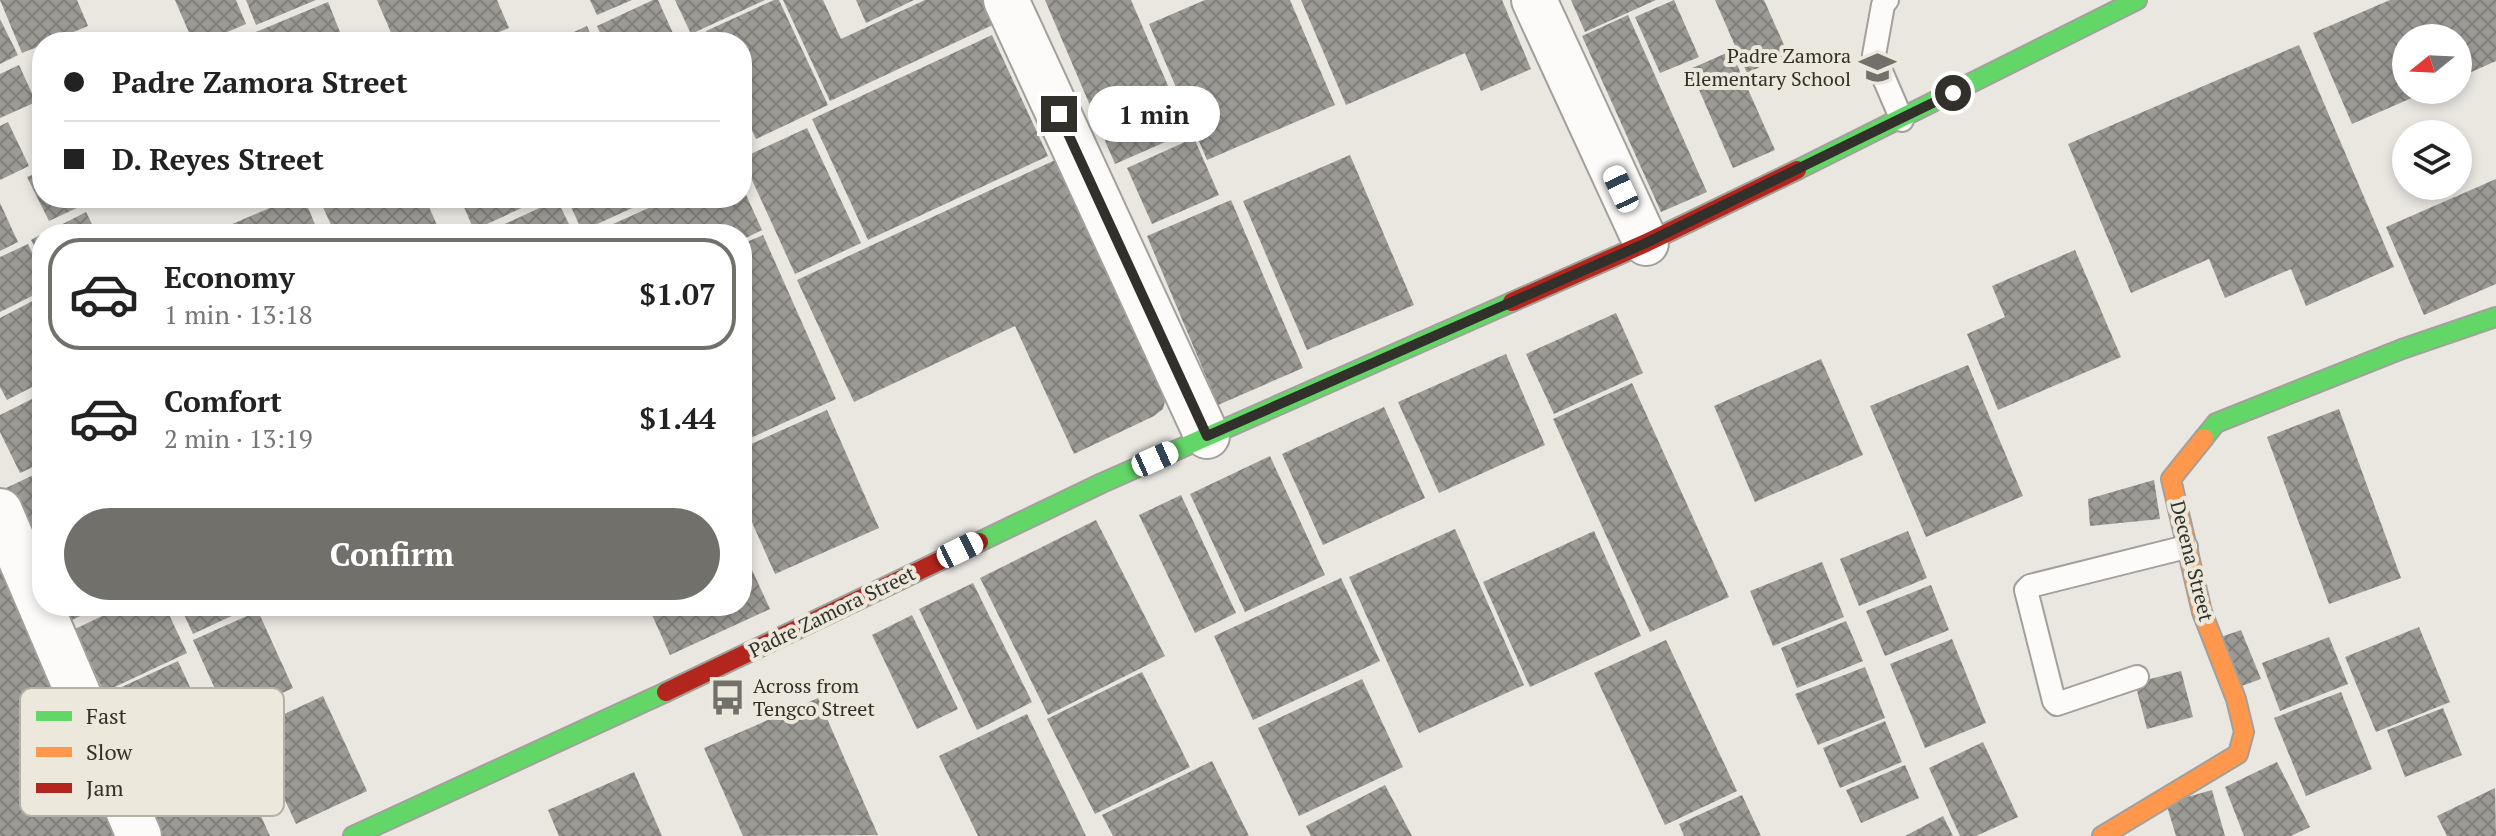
<!DOCTYPE html>
<meta charset="utf-8">
<style>
:root{--surface:#fff;--page:#f2f2f2;--text:#222;--muted:#767676;--line:#e0e0e0;--accent:#71706a}
body{margin:0;font-family:"PT Serif",serif;background:var(--page);color:var(--text);height:100vh;display:flex;flex-direction:column;font-size:30px;white-space:nowrap}
*{box-sizing:border-box;margin:0}
p{font-size:26px;color:var(--muted)}
.icon{flex:none;width:44px;height:44px;fill:none;stroke:currentColor;stroke-width:2;stroke-linecap:round;stroke-linejoin:round}
.map{position:relative;flex:1;overflow:hidden}
.side{position:absolute;left:32px;top:224px;width:720px;height:392px;display:flex;flex-direction:column;background:var(--surface);border-radius:32px;box-shadow:0 4px 12px #0003}
.side>*{flex:none}
.top-card{position:absolute;left:32px;top:32px;width:720px;height:176px;border-radius:32px;box-shadow:0 4px 12px #0003;display:grid;align-content:center;height:176px;padding:0 32px;background:var(--surface)}
.needle{width:52px;rotate:252deg}
.controls{position:absolute;left:2392px;top:24px;display:grid;gap:16px}
.controls a{display:grid;place-items:center;width:80px;height:80px;border-radius:50%;background:var(--surface);box-shadow:0 4px 12px #0003;font-size:40px}
.end{position:absolute;width:36px;height:36px;margin:-18px;border:10px solid #31302b;background:#fff;box-shadow:0 0 0 4px #fff}
.from{border-radius:50%}
.bubble{position:absolute;height:56px;border-radius:28px;background:var(--surface);box-shadow:0 4px 12px #0003;font-size:26px;font-weight:700;line-height:56px;text-align:center}
.car{position:absolute;width:24px;height:48px;margin:-24px -12px;border-radius:10px;box-shadow:0 0 6px 2px #0007;background:linear-gradient(#fff 24%,#345 0 40%,#fff 0 76%,#345 0 86%,#fff 0)}
.top-card b{display:flex;align-items:center;gap:28px;height:76px;font-size:30px}
.top-card b+b{border-top:2px solid var(--line)}
.top-card i{width:20px;height:20px;background:var(--text)}
ul{padding:14px 0 0;list-style:none}
li{display:flex;align-items:center;gap:24px;height:112px;margin:0 16px 12px;padding:0 16px;border:4px solid transparent;border-radius:32px}
li div{flex:1}
li b{display:block;font-size:30px}
li em{font-style:normal;font-weight:700}
li.current{border-color:var(--accent)}
li>.icon{width:72px;height:72px;stroke-width:1.5}
.action{display:flex;gap:16px;margin-top:auto;padding:16px 32px}
.action a{flex:1;height:92px;border-radius:48px;background:var(--accent);color:#fff;font-size:32px;font-weight:700;line-height:92px;text-align:center}
.map>svg:first-child{display:block}
.building{fill:url(#building-cross-hatch)}
.lines{fill:none;stroke-linecap:round;stroke-linejoin:round}
.lane-casing{stroke:#a2a09b;stroke-width:26}
.street-casing{stroke:#a2a09b;stroke-width:48}
.fast-casing{stroke:#a2a09b;stroke-width:22}
.slow-casing{stroke:#a2a09b;stroke-width:22}
.jam-casing{stroke:#a2a09b;stroke-width:22}
.lane{stroke:#fcfbfa;stroke-width:22}
.street{stroke:#fcfbfa;stroke-width:44}
.fast{stroke:#63d668;stroke-width:18}
.slow{stroke:#ff974d;stroke-width:18}
.jam{stroke:#b3261e;stroke-width:18}
.route{stroke:#31302b;stroke-width:10}
.labels{text-anchor:middle;stroke-width:8;stroke-linejoin:round;paint-order:stroke}
.poi-label{font-size:20px;fill:#31302b;stroke:#ede8dc;text-anchor:end}
.street-label{font-size:20px;fill:#31302b;stroke:#ede8dc}
.key{fill:#ede8dc;stroke:#b5b1a7;stroke-width:2}
.key-label{font-size:22px;fill:#31302b}
</style>
<div class="map">
<svg width="2496" height="836" viewBox="0 0 2496 836">
<defs>
<pattern id="building-cross-hatch" width="8" height="8" patternUnits="userSpaceOnUse" patternTransform="scale(2)"><rect width="8" height="8" fill="#9b9a95"/><path d="M0 0l8 8M0 8l8-8" fill="none" stroke="#7f7e7a"/></pattern>
</defs>
<rect width="100%" height="100%" fill="#e9e7e0"/>
<!-- building -->
<path class="building" d="M0,0H77L88,26L49,42H42V45L22,53Z
M175,0H236L246,24L204,42H193Z
M246,0H316L256,25Z
M377,0H497L509,28L475,42H395Z
M590,0H632L597,15Z
M653,0H658L677,42H604L597,26Z
M675,0H765L691,34Z
M774,0H779L828,105L756,139L742,110V42H711L706,31Z
M783,0H823L841,39L925,0H986L997,23L830,101Z
M856,0H914L866,23Z
M1045,0H1131L1188,132L1115,164Z
M1205,0H1290L1335,105L1207,160L1149,24Z
M1301,0H1502L1531,69L1481,91L1465,53L1346,105Z
M1571,0H1656L1585,32Z
M1674,0L1699,57L1660,73L1635,17Z
M1715,0H1764L1788,54L1747,73Z
M2390,0H2496V61L2458,78V38H2406V90H2430L2352,124L2313,33Z
M328,2L344,42H232Z
M1628,15L1707,192L1661,212L1582,36Z
M0,19L18,55L0,64Z
M587,26L594,42H552Z
M992,35L1048,156L868,240L812,119Z
M2299,45L2394,267L2306,306L2291,269L2225,298L2209,259L2131,293L2068,144Z
M1731,51L1775,150L1733,168L1690,69Z
M19,65L36,102L0,118V74Z
M8,122L29,166L0,180V126Z
M807,128L861,243L795,274L742,158Z
M1194,138L1219,195L1152,224L1127,168Z
M1350,155L1414,305L1307,350L1243,201Z
M1055,160L1166,397L1163,409L1154,416L1074,454L1015,326L854,402L797,280Z
M42,171V198H77L81,206L49,221L27,177Z
M2496,179V284L2424,315L2386,227Z
M742,186L762,230L742,240V234H617L613,224L671,198H742Z
M293,198H304L319,234H233L230,225Z
M319,198H425L441,234H335Z
M460,198H538L539,200L474,230Z
M567,198H654L582,231Z
M557,200L574,234H483Z
M1231,200L1303,368L1218,405L1147,236Z
M0,203L18,242L0,251Z
M86,212L97,234H43Z
M42,234V261L31,240Z
M763,235L836,399L742,442V244Z
M28,244L42,273V291L0,312V257Z
M2075,250L2121,357L1998,410L1967,334L2005,317L1992,286Z
M42,296V382L7,400L0,387V318Z
M1616,313L1643,373L1554,414L1526,354Z
M1506,354L1545,445L1439,493L1398,402Z
M1821,359L1863,455L1755,502L1714,406Z
M1968,365L2023,496L1926,537L1870,406Z
M1632,383L1729,597L1650,632L1553,419Z
M42,394V463L20,473L0,432V415Z
M1384,407L1425,498L1323,545L1282,454Z
M2339,409L2401,578L2329,604L2267,437Z
M827,410L879,528L775,574L742,500V448Z
M1270,456L1325,575L1245,612L1190,494Z
M42,471V565L6,488Z
M2154,480L2160,519L2090,526L2088,499Z
M1181,495L1236,613L1195,633L1139,515Z
M1096,520L1165,656L1048,715L980,578Z
M1455,529L1524,685L1419,733L1349,577Z
M1594,531L1641,636L1530,687L1483,582Z
M1908,531L1927,578L1859,606L1840,559Z
M742,548L770,609L670,655L648,606H742Z
M1822,562L1844,617L1773,646L1750,591Z
M0,570L125,836H0Z
M1341,578L1380,661L1253,720L1214,636Z
M973,583L1032,702L977,730L919,609Z
M1931,585L1949,630L1885,656L1866,611Z
M55,606H102L63,624Z
M123,606H165L187,653L104,692L75,629Z
M180,606H253L193,634Z
M258,611L293,688L228,718L193,640Z
M912,615L958,709L917,729L872,635Z
M1846,621L1863,661L1797,688L1781,648Z
M2419,627L2450,702L2376,732L2345,657Z
M2241,630L2261,679L2236,688L2218,638Z
M2329,637L2348,684L2280,711L2262,663Z
M1952,639L1986,723L1925,748L1890,664Z
M1666,640L1737,791L1665,825L1594,673Z
M178,661L225,763L146,799L100,697Z
M1865,667L1885,718L1818,745L1795,694Z
M2181,671L2193,717L2147,729L2135,683Z
M1142,672L1190,767L1095,814L1047,719Z
M1362,679L1403,767L1299,816L1258,728Z
M2341,692L2372,769L2306,796L2274,718Z
M323,696L367,791L296,824L252,729Z
M818,698L878,835L743,836L704,748Z
M2443,708L2462,755L2405,777L2387,730Z
M1027,714L1086,836H978L939,756Z
M1885,721L1902,762L1840,788L1823,748Z
M1983,742L2018,817L1976,836H1960L1929,768Z
M236,761L270,836H163L147,802Z
M1212,761L1249,836H1113L1102,815Z
M2277,762L2310,827L2291,836H2244L2225,787Z
M1905,765L1919,798L1861,823L1846,790Z
M634,772L662,836H559L548,810Z
M1385,785L1412,836H1311L1306,826Z
M2495,788L2496,836H2447L2437,816Z
M2212,790L2225,836H2176L2166,803Z
M1742,795L1761,836H1684L1679,824Z
M1943,816L1953,836H1905Z"/>
<g class="lines">
<defs>
<path id="lane" d="M1887,0L1883,5L1874,55L1902,120
M2137,677L2057,704L2054,701L2026,590L2030,586L2186,547"/>
<path id="street" d="M1006,0L1207,436
M1534,0L1646,243
M0,511L139,836"/>
<path id="fast" d="M1797,170L2137,0
M2204,438L2216,423L2402,349L2496,317
M979,542L1102,483L1512,302
M353,836L666,692"/>
<path id="slow" d="M2102,836L2238,754L2244,732L2236,699L2202,612L2171,479L2204,438"/>
<path id="jam" d="M1512,302L1646,243L1797,170
M666,692L979,542"/>
</defs>
<!-- lane casing -->
<use href="#lane" class="lane-casing"/>
<!-- street casing -->
<use href="#street" class="street-casing"/>
<!-- fast casing -->
<use href="#fast" class="fast-casing"/>
<!-- slow casing -->
<use href="#slow" class="slow-casing"/>
<!-- jam casing -->
<use href="#jam" class="jam-casing"/>
<!-- lane -->
<use href="#lane" class="lane"/>
<!-- street -->
<use href="#street" class="street"/>
<!-- fast -->
<use href="#fast" class="fast"/>
<!-- slow -->
<use href="#slow" class="slow"/>
<!-- jam -->
<use href="#jam" class="jam"/>
</g>
<g class="lines">
<!-- route -->
<path class="route" d="M1059,114L1207,436L1646,243L1953,93"/>
</g>
<!-- icons -->
<defs>
<symbol id="school-bare" viewBox="-9 -9 18 18"><path d="M0-5L7-2L0 1L-7-2ZM-4 1L0 2.5L4 1V4Q0 6-4 4Z" fill="#71706a" stroke="#ede8dc" stroke-width="2.5" paint-order="stroke"/></symbol>
<symbol id="bus-bare" viewBox="-9 -9 18 18"><path d="M-5-6H5V4H4V6H2V4H-2V6H-4V4H-5ZM-3.5-4V0h7V-4ZM-3.5 1.2v1.5H-2V1.2ZM2 1.2v1.5H3.5V1.2Z" fill="#71706a" stroke="#ede8dc" stroke-width="2.5" paint-order="stroke"/></symbol>
</defs>
<g fill-rule="evenodd">
<use href="#school-bare" x="1852" y="42" width="51" height="51"/>
<use href="#bus-bare" x="702" y="672" width="51" height="51"/>
</g>
<g class="labels">
<!-- poi labels -->
<g class="poi-label">
<text x="1851" y="63">Padre Zamora<tspan x="1851" dy="23">Elementary School</tspan></text>
<text x="753" y="693" text-anchor="start">Across from<tspan x="753" dy="23">Tengco Street</tspan></text>
</g>
<!-- street labels -->
<g class="street-label">
<text transform="translate(2192 561) rotate(76)" y="7">Decena Street</text>
<text transform="translate(832 612) rotate(-26)" y="7">Padre Zamora Street</text>
</g>
</g>
<!-- legend -->
<rect x="20" y="688" width="264" height="128" rx="12" class="key"/>
<rect x="36" y="711" width="36" height="10" fill="#63d668"/>
<rect x="36" y="747" width="36" height="10" fill="#ff974d"/>
<rect x="36" y="783" width="36" height="10" fill="#b3261e"/>
<g class="key-label">
<text x="86" y="724">Fast</text>
<text x="86" y="760">Slow</text>
<text x="86" y="796">Jam</text>
</g>
</svg>
<div class="controls">
<a><svg class="needle" viewBox="-14 -14 28 28"><path d="M0-13l5 13h-10z" fill="#e53935"/><path d="M0 13l5-13h-10z" fill="#767676"/></svg></a>
<a><svg class="icon" aria-label="layers" viewBox="0 0 24 24"><path d="M12 4l9 5-9 5-9-5zM3 14l9 5 9-5"/></svg></a>
</div>
<i class="end from" style="left:1953px;top:93px"></i>
<i class="end" style="left:1059px;top:114px"></i>
<div class="bubble" style="left:1088px;top:86px;width:132px">1 min</div>
<i class="car" style="left:1621px;top:189px;rotate:335deg"></i>
<i class="car" style="left:1155px;top:459px;rotate:66deg"></i>
<i class="car" style="left:960px;top:550px;rotate:64deg"></i>
<div class="top-card">
<b><i class="from"></i>Padre Zamora Street</b>
<b><i></i>D. Reyes Street</b>
</div>
<section class="side">
<ul>
<li class="current"><svg class="icon" aria-label="car" viewBox="0 0 24 24"><path d="M5 17H2v-5l4-1 3-4h7l3 4 3 1v5h-3M9 17h6M6 11h13"/><circle cx="7" cy="17" r="2"/><circle cx="17" cy="17" r="2"/></svg><div><b>Economy</b><p>1 min · 13:18</p></div><em>$1.07</em></li>
<li><svg class="icon" aria-label="car" viewBox="0 0 24 24"><path d="M5 17H2v-5l4-1 3-4h7l3 4 3 1v5h-3M9 17h6M6 11h13"/><circle cx="7" cy="17" r="2"/><circle cx="17" cy="17" r="2"/></svg><div><b>Comfort</b><p>2 min · 13:19</p></div><em>$1.44</em></li>
</ul>
<div class="action"><a>Confirm</a></div>
</section>
</div>
